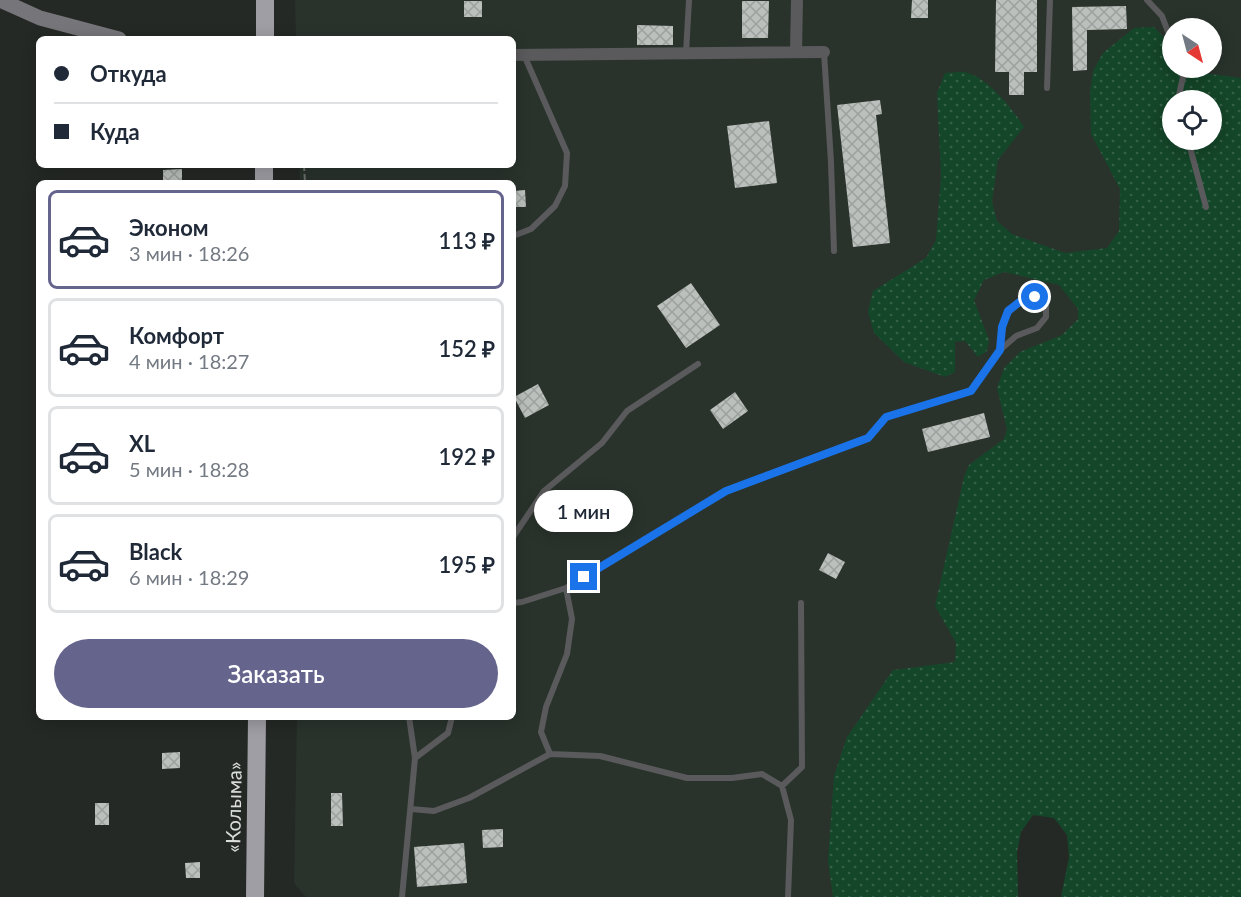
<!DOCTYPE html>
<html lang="ru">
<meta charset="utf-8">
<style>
:root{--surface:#fff;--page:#f2f2f3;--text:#1f2937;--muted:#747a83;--line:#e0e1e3;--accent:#64648d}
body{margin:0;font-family:Lato,sans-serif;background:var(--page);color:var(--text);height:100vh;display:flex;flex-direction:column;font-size:22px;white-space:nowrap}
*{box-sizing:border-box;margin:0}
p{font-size:20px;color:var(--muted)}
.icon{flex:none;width:33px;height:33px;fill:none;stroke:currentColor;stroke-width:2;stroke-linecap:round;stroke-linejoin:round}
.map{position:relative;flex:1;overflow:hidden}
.sheet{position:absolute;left:36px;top:180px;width:480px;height:540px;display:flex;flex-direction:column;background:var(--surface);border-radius:9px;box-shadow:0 3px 15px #0003}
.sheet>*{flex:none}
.hud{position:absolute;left:36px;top:36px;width:480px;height:132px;border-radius:9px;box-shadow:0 3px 15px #0003;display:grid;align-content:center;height:132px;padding:0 18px;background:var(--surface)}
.needle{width:39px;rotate:144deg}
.controls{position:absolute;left:1162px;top:18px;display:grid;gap:12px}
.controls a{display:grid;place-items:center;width:60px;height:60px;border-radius:50%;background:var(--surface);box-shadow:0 3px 15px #0003;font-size:30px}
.end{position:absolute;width:27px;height:27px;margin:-14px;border:8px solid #1a73e8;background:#fff;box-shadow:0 0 0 3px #fff}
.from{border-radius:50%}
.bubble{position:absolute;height:42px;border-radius:21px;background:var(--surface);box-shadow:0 3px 15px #0003;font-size:20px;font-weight:600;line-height:42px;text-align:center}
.hud b{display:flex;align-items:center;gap:21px;height:57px;font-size:22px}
.hud b+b{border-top:2px solid var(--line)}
.hud i{width:15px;height:15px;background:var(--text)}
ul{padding:10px 0 0;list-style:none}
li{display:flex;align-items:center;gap:18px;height:99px;margin:0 12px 9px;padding:0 6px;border:3px solid var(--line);border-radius:9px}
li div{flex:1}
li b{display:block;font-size:22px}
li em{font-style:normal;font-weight:600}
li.current{border-color:var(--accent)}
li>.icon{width:54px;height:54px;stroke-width:1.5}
.primary-button{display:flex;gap:12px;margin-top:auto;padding:12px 18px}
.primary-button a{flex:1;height:69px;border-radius:36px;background:var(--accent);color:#fff;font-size:24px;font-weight:600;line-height:69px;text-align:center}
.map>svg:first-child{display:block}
.built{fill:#29332c;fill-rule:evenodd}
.grass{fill:url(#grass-dots);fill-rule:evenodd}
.building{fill:url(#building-cross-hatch)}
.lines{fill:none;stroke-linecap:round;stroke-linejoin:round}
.path{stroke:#6d706d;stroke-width:2;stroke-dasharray:6 3;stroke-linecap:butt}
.lane{stroke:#5a5a5c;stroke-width:6}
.street{stroke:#5a5a5c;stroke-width:12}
.secondary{stroke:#76767a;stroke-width:15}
.highway{stroke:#9f9ea4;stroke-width:18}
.route{stroke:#1a73e8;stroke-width:8}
.labels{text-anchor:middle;stroke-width:6;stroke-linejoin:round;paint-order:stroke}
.street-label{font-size:20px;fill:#dcdedc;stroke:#252926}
</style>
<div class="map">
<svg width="1241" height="897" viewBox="0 0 1241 897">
<defs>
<pattern id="grass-dots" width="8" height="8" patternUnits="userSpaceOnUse" patternTransform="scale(1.5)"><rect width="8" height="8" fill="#144629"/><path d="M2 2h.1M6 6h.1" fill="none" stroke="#366047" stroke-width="1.8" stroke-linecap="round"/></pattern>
<pattern id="building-cross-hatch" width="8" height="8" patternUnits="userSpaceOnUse" patternTransform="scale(1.5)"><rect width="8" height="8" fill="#bbc0bc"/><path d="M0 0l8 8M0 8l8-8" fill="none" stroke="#9da19e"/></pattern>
</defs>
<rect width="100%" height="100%" fill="#252926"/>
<!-- built -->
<path class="built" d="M295,0H1241V234L925,897H306L294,883L297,717H513V183H300L299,165H513V39H296ZM1173,28H1212V68H1173ZM1173,100H1212V140H1173Z"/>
<!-- grass -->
<path class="grass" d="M1154,27L1173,47V68H1192L1196,72L1241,78V897H1061L1069,857L1067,835L1054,818L1033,815L1021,832L1017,852L1018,897H833L828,861L834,776L847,737L893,670L955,662L956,643L935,606L964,477L969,465L1004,439L1007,429L997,388L1004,368L1020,352L1062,335L1078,319V309L1059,285L1004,272L984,280L974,300L989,340L987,351L978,357L965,341L955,342V372L945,377L904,362L874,333L868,312L873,291L926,258L936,240L941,176L937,93L945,73C951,73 958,71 964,72C987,76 1012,108 1024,127L998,160L992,201L997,221L1012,234L1065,253L1107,248L1119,231L1120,189L1091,134L1090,92L1093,71L1103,53L1134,28ZM1173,100H1212V140H1173Z"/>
<!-- building -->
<path class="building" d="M912,0H928V18H911Z
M996,0H1037V72H1024V95H1009V72H995Z
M464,1H482V17H464Z
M742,1H769L768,38H742Z
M1126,6L1127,29L1087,30V70L1073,71L1072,7Z
M637,25L673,26V45H637Z
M880,100L882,114L876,115L890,243L853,247L837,105Z
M769,121L777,183L735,188L727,126Z
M182,169V183H163V170Z
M525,190L526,207H513V191Z
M691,283L720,325L686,348L657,306Z
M538,384L549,405L525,418L514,397Z
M735,392L748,411L723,429L710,410Z
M984,413L990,437L928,452L922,429Z
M828,553L845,562L836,579L819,570Z
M180,752V768L162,769V753Z
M331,793H342L343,826H331Z
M95,803H109V825H95Z
M503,829V847L483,848L482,830Z
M464,843L467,883L417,887L414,847Z
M200,862V878H186L185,863Z"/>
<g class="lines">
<!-- path -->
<path class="path" d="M304,165L305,183"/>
<!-- lane -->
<path class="lane" d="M1147,0L1162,16L1173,45
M824,52L831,162L834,251
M686,53L689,0
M1047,88L1050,0
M1178,100L1184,72L1182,68
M1188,140L1206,207
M513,236L531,229L555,206L565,186L567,153L524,55
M513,537L544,491L602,443L627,411L698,364
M513,603L522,602L566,588L726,491L869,438L886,417L971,391L1000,350L1016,336L1037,328L1046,317V305L1035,297C1004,304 1002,322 1000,350
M550,754L541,732L546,707L567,654L572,619L566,588
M415,758L448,733L452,717
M782,786L802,767L801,603
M411,809L434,811L469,798L550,754L600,756L687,778H732L762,774L782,786L791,820L788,897
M402,897L415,758L409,717"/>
<!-- street -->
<path class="street" d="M796,52L797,0
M513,55L824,52"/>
<!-- secondary -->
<path class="secondary" d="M0,0L40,18L119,39"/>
<!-- highway -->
<path class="highway" d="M265,0V39
M264,183V165
M255,897L257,717"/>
</g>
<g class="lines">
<!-- route -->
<path class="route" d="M584,577L726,491L868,438L886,417L971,391L1000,350L1002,327L1008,311L1022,300L1035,297"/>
</g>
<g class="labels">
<!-- street labels -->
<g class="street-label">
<text transform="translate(234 807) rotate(-89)" y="7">«Колыма»</text>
</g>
</g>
</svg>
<div class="controls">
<a><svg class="needle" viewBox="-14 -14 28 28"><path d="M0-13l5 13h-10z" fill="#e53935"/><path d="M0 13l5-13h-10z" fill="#747a83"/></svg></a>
<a><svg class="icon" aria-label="locate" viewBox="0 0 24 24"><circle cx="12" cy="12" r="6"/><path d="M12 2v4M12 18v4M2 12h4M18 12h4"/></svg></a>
</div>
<i class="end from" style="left:1035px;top:297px"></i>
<i class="end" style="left:584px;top:577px"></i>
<div class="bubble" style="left:534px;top:490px;width:99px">1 мин</div>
<div class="hud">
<b><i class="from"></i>Откуда</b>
<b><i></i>Куда</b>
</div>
<section class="sheet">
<ul>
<li class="current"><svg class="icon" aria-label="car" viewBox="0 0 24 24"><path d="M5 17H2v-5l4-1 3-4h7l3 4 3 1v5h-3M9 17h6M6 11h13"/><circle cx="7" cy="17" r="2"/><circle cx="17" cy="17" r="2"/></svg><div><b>Эконом</b><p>3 мин · 18:26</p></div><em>113 ₽</em></li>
<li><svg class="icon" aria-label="car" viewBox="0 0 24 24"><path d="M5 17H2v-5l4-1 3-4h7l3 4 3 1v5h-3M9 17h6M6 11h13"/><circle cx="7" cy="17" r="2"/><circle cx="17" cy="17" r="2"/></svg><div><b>Комфорт</b><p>4 мин · 18:27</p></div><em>152 ₽</em></li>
<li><svg class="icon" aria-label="car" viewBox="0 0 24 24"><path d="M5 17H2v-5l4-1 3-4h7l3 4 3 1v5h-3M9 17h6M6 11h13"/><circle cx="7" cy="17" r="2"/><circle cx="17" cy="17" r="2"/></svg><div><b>XL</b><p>5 мин · 18:28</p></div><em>192 ₽</em></li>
<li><svg class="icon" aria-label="car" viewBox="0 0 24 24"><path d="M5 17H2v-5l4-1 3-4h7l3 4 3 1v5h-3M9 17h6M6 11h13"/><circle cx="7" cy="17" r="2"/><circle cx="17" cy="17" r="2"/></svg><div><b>Black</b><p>6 мин · 18:29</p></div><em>195 ₽</em></li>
</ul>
<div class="primary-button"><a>Заказать</a></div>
</section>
</div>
